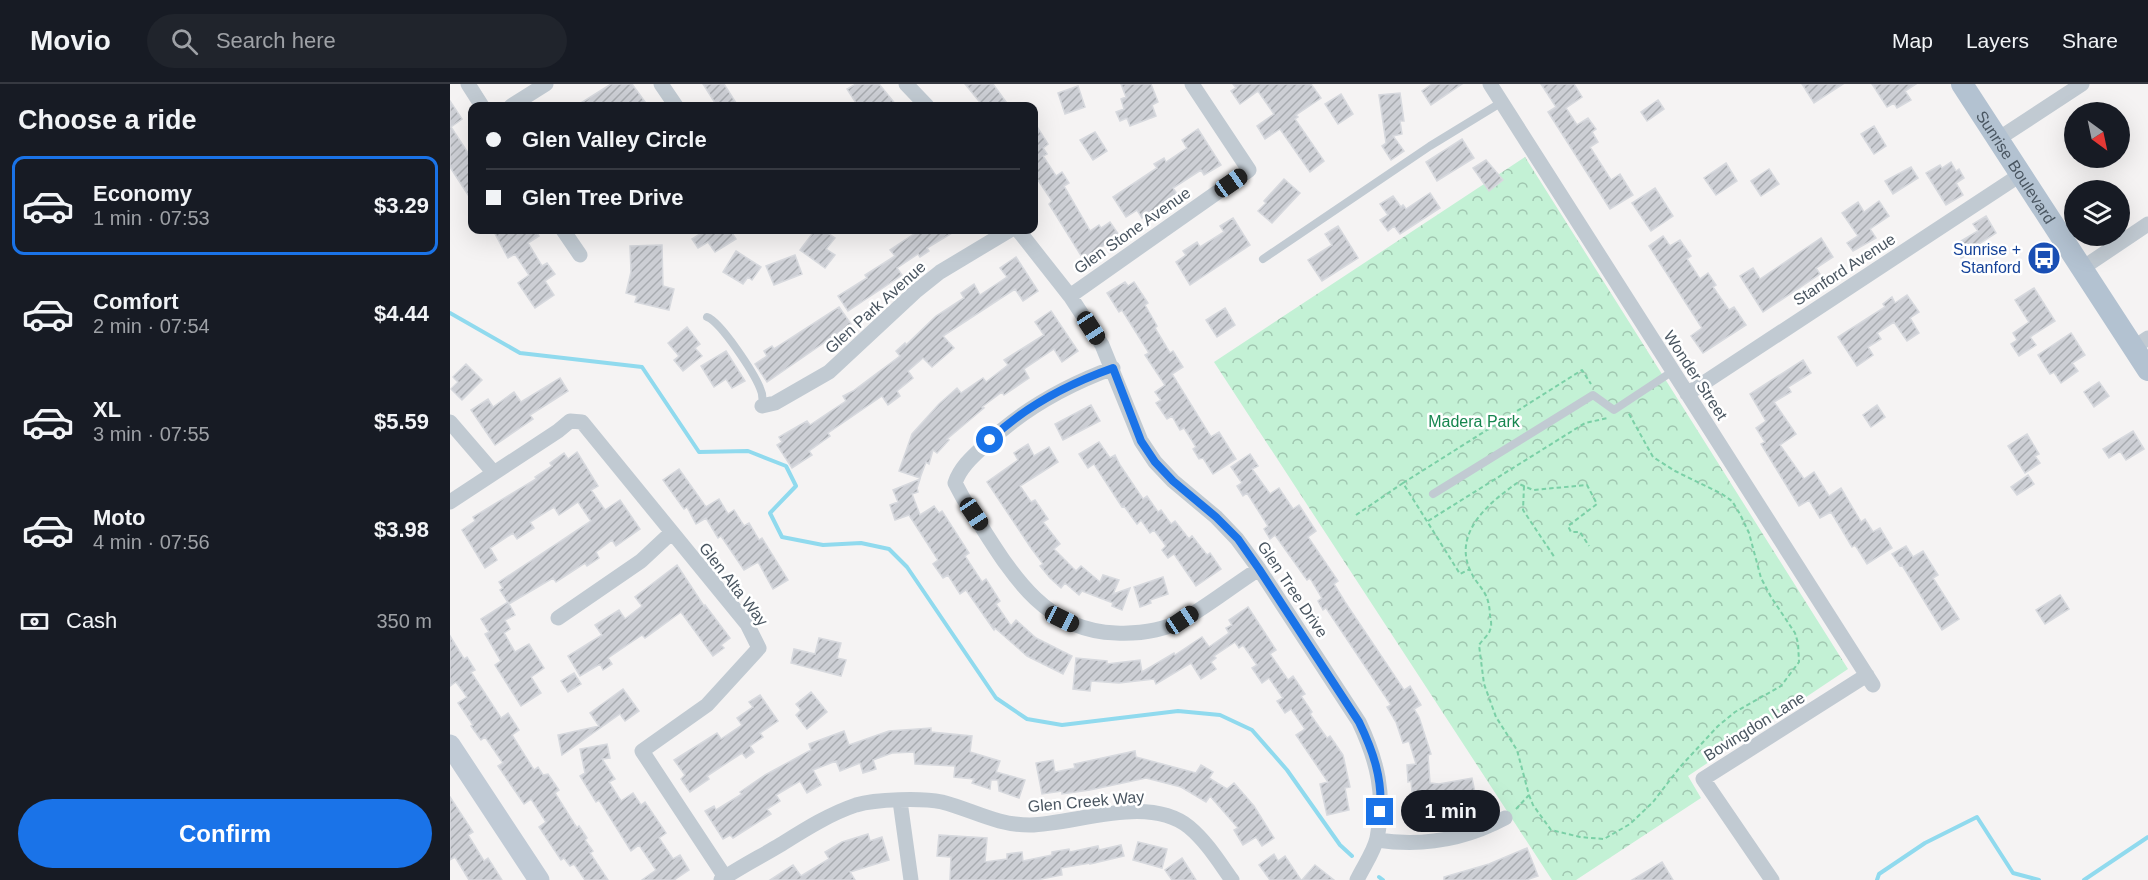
<!DOCTYPE html>
<meta charset="utf-8">
<style>
:root{--surface:#171b24;--page:#20242c;--text:#f1f3f6;--muted:#9ea1a6;--line:#363941;--accent:#1a73e8}
body{margin:0;font-family:Helvetica,sans-serif;background:var(--page);color:var(--text);height:100vh;display:flex;flex-direction:column;font-size:22px;white-space:nowrap}
*{box-sizing:border-box;margin:0}
p{font-size:20px;color:var(--muted)}
.icon{flex:none;width:33px;height:33px;fill:none;stroke:currentColor;stroke-width:2;stroke-linecap:round;stroke-linejoin:round}
.map{position:relative;flex:1;overflow:hidden}
.sheet{display:flex;flex-direction:column;background:var(--surface);width:450px}
.sheet>*{flex:none}
.top-card{position:absolute;left:18px;top:18px;width:570px;height:132px;border-radius:12px;box-shadow:0 6px 24px #0002;display:grid;align-content:center;height:132px;padding:0 18px;background:var(--surface)}
.needle{width:39px;rotate:147deg}
.buttons{position:absolute;left:1614px;top:18px;display:grid;gap:12px}
.buttons a{display:grid;place-items:center;width:66px;height:66px;border-radius:50%;background:var(--surface);box-shadow:0 6px 24px #0002;font-size:30px}
.end{position:absolute;width:27px;height:27px;margin:-14px;border:8px solid #1a73e8;background:#fff;box-shadow:0 0 0 3px #fff}
.from{border-radius:50%}
.bubble{position:absolute;height:42px;border-radius:21px;background:var(--surface);box-shadow:0 6px 24px #0002;font-size:20px;font-weight:700;line-height:42px;text-align:center}
.car{position:absolute;width:18px;height:36px;margin:-18px -9px;border-radius:8px;box-shadow:0 0 4px 2px #0007;background:linear-gradient(#222 24%,#8ab4d8 0 40%,#222 0 76%,#8ab4d8 0 86%,#222 0)}
.top-card b{display:flex;align-items:center;gap:21px;height:57px;font-size:22px}
.top-card b+b{border-top:2px solid var(--line)}
.top-card i{width:15px;height:15px;background:var(--text)}
ul{padding:0;list-style:none}
li{display:flex;align-items:center;gap:18px;height:99px;margin:0 12px 9px;padding:0 6px;border:3px solid transparent;border-radius:12px}
li div{flex:1}
li b{display:block;font-size:22px}
li em{font-style:normal;font-weight:700}
li.current{border-color:var(--accent)}
li>.icon{width:54px;height:54px;stroke-width:1.5}
h2{padding:0 18px;font-size:27px;line-height:72px}
.pay{display:flex;align-items:center;gap:15px;height:66px;padding:0 18px;font-size:22px}
.pay p{margin-inline-start:auto}
.button{display:flex;gap:12px;margin-top:auto;padding:12px 18px}
.button a{flex:1;height:69px;border-radius:36px;background:var(--accent);color:#fff;font-size:24px;font-weight:700;line-height:69px;text-align:center}
header{display:flex;align-items:center;gap:36px;box-sizing:border-box;height:84px;padding:0 30px;background:var(--surface);border-bottom:2px solid var(--line)}
header strong{font-size:28px}
nav{display:flex;gap:33px;margin-inline-start:auto;font-size:21px}
.search{width:420px;height:54px;background:var(--page);display:flex;align-items:center;gap:15px;box-sizing:border-box;padding:0 21px;border-radius:33px;color:var(--muted);font-size:22px}
main{display:flex;flex:1;min-height:0}
.map>svg:first-child{display:block}
.forest{fill:url(#forest-crowns)}
.lines{fill:none;stroke-linecap:round;stroke-linejoin:round}
.stream{stroke:#90daee;stroke-width:4}
.building{fill:url(#building-hatch);stroke:#d7d9de;stroke-width:1.5}
.path{stroke:#7ad0a6;stroke-width:2;stroke-dasharray:4.5 3;stroke-linecap:butt}
.lane{stroke:#c1cad2;stroke-width:8}
.street{stroke:#c1cad2;stroke-width:15}
.secondary{stroke:#c1cbd6;stroke-width:21}
.primary{stroke:#b3c2d1;stroke-width:22}
.route{stroke:#1a73e8;stroke-width:8}
.labels{text-anchor:middle;stroke-width:5;stroke-linejoin:round;paint-order:stroke}
.street-label{font-size:16px;fill:#4a5661;stroke:#fff}
.transit-label{font-size:16px;fill:#164399;stroke:#fff;text-anchor:end}
.park-label{font-size:16px;fill:#17864f;stroke:#fff}
</style>
<header>
<strong>Movio</strong>
<div class="search"><svg class="icon" aria-label="search" viewBox="0 0 24 24"><circle cx="10" cy="10" r="6"/><path d="M15 15l6 6"/></svg>Search here</div>
<nav><a>Map</a><a>Layers</a><a>Share</a></nav>
</header>
<main>
<section class="sheet">
<h2>Choose a ride</h2>
<ul>
<li class="current"><svg class="icon" aria-label="car" viewBox="0 0 24 24"><path d="M5 17H2v-5l4-1 3-4h7l3 4 3 1v5h-3M9 17h6M6 11h13"/><circle cx="7" cy="17" r="2"/><circle cx="17" cy="17" r="2"/></svg><div><b>Economy</b><p>1 min · 07:53</p></div><em>$3.29</em></li>
<li><svg class="icon" aria-label="car" viewBox="0 0 24 24"><path d="M5 17H2v-5l4-1 3-4h7l3 4 3 1v5h-3M9 17h6M6 11h13"/><circle cx="7" cy="17" r="2"/><circle cx="17" cy="17" r="2"/></svg><div><b>Comfort</b><p>2 min · 07:54</p></div><em>$4.44</em></li>
<li><svg class="icon" aria-label="car" viewBox="0 0 24 24"><path d="M5 17H2v-5l4-1 3-4h7l3 4 3 1v5h-3M9 17h6M6 11h13"/><circle cx="7" cy="17" r="2"/><circle cx="17" cy="17" r="2"/></svg><div><b>XL</b><p>3 min · 07:55</p></div><em>$5.59</em></li>
<li><svg class="icon" aria-label="car" viewBox="0 0 24 24"><path d="M5 17H2v-5l4-1 3-4h7l3 4 3 1v5h-3M9 17h6M6 11h13"/><circle cx="7" cy="17" r="2"/><circle cx="17" cy="17" r="2"/></svg><div><b>Moto</b><p>4 min · 07:56</p></div><em>$3.98</em></li>
</ul>
<div class="pay"><svg class="icon" aria-label="cash" viewBox="0 0 24 24"><path d="M3 7h18v10H3z"/><circle cx="12" cy="12" r="2"/></svg>Cash<p>350 m</p></div>
<div class="button"><a>Confirm</a></div>
</section>
<div class="map">
<svg width="1698" height="796" viewBox="0 0 1698 796">
<defs>
<pattern id="forest-crowns" width="20" height="18" patternUnits="userSpaceOnUse" patternTransform="scale(1.5)"><rect width="20" height="18" fill="#c3f1d5"/><path d="M2 6a3 3 0 1 1 6 0M12 15a3 3 0 1 1 6 0" fill="none" stroke="#a0c6b0"/></pattern>
<pattern id="building-hatch" width="6" height="6" patternUnits="userSpaceOnUse" patternTransform="scale(1.5)"><rect width="6" height="6" fill="#cdcfd5"/><path d="M-1 1l2-2M0 6l6-6M5 7l2-2" fill="none" stroke="#a8abb0"/></pattern>
</defs>
<rect width="100%" height="100%" fill="#f5f3f3"/>
<!-- forest -->
<path class="forest" d="M1075,73L1398,585L1238,692L1251,714L1126,796H1102L764,278Z"/>
<g class="lines">
<!-- stream -->
<path class="stream" d="M0,229L70,269L192,283L249,368L298,367L336,382L346,402L320,429L332,453L373,461L411,459L439,465L457,483L546,614L577,635L612,641L728,627L770,631L802,646L837,686L890,761L902,772
M929,793L933,796
M1427,796L1429,790L1475,759L1527,733L1563,789L1589,796
M1634,796L1698,753"/>
</g>
<!-- building -->
<path class="building" d="M161,0H182L198,22H126Z
M253,0H274L288,22H267Z
M406,0H429L447,22H408L397,5Z
M515,0H543L559,22H533Z
M671,0H701L708,18L702,21L706,32L680,42L677,34L670,37L666,28L674,25L671,15L676,13Z
M783,0H861L871,14L846,31L848,33L845,35L874,77L860,88L830,45L815,55L807,42L824,30L808,7L790,20L781,7L786,4Z
M982,0H1012L981,21L972,7Z
M1091,0H1124L1132,13L1116,24L1127,41L1138,34L1146,45L1142,48L1148,58L1140,63L1161,96L1170,90L1183,111L1160,125L1098,28L1106,23Z
M1352,0H1393L1364,19Z
M1422,0H1466L1455,7L1461,16L1447,24L1444,19L1437,23Z
M628,2L635,23L615,30L608,9Z
M950,9L954,37H950L952,50L943,52L954,67L941,76L932,62L936,59L929,11Z
M891,10L903,30L888,40L875,20Z
M1208,16L1214,25L1197,37L1191,28Z
M0,17L12,35L1,43L22,75V117L0,83Z
M584,38L598,60L593,64L597,70L593,72L606,92L612,88L619,99L614,102L640,147L649,141L651,144L660,138L669,151L643,169L645,172L635,178L599,120L602,117L588,96L584,99Z
M1424,42L1436,62L1424,70L1411,50Z
M748,45L771,81L754,91L751,86L723,104L727,110L692,134L687,126L676,133L663,113L707,84L704,80L714,74L716,78L737,64L732,56Z
M645,48L657,67L643,76L630,56Z
M1012,55L1024,74L987,97L976,78Z
M1036,76L1053,96L1039,107L1023,84Z
M1501,78L1506,87L1509,85L1514,94L1506,99L1513,111L1496,121L1476,89L1490,81L1492,84Z
M1276,79L1287,97L1266,111L1254,94Z
M1461,83L1468,94L1443,110L1435,97Z
M1319,85L1329,100L1311,112L1301,97Z
M834,95L850,109L822,139L808,127L816,119L814,117Z
M1205,104L1223,132L1201,147L1182,119Z
M980,109L990,124L950,150L944,142L938,147L930,136L938,131L930,120L943,112L951,123L953,121L956,125Z
M1429,117L1439,132L1420,145L1426,154L1403,167L1397,159L1408,152L1392,129L1408,118L1414,128Z
M1536,132L1546,149L1524,163L1525,166L1511,174L1504,161L1528,147L1523,140Z
M783,134L800,161L740,201L726,178L736,171L733,167L747,158L750,163L774,148L770,142Z
M888,142L908,174L872,197L858,176L882,161L875,150Z
M43,146H85L89,152L78,159L92,182L97,179L105,190L95,197L104,211L85,224L68,199L79,191L65,170L58,174Z
M256,146H280L286,155L265,168L258,158L248,164L242,155Z
M365,146H373L385,154L376,165L385,171L375,184L350,166Z
M470,146H507L477,164L479,167L470,173L468,170L447,184L452,191L398,227L388,212L417,194L415,191L445,172L440,166Z
M1213,152L1220,162L1230,156L1241,172L1237,175L1250,195L1258,189L1266,201L1263,203L1279,226L1284,223L1296,241L1253,269L1241,252L1252,244L1199,162Z
M1371,154L1383,173L1366,184L1370,190L1313,228L1290,192L1303,184L1310,195Z
M212,161L213,202L224,205L219,226L185,218L187,212L176,209L181,188L180,162Z
M286,167L311,183L302,196L298,193L293,200L273,188Z
M345,171L352,190L324,201L316,182Z
M566,173L588,207L573,217L565,205L493,252L504,264L482,283L473,274L458,287L463,294L447,307L450,312L438,321L432,312L378,349L380,352L359,367L362,371L342,384L327,361L332,358L329,353L357,337L360,341L396,317L393,312L403,307L450,272L446,267L455,259L456,261L486,232L514,214L511,209L524,200L530,211L557,193L550,184Z
M675,198L678,202L684,198L698,219L695,221L707,242L705,244L720,269L723,267L733,283L722,290L761,353L769,348L786,375L763,390L753,374L749,375L743,365L746,363L734,344L730,346L722,332L717,335L706,319L711,316L705,308L715,301L695,271L699,269L672,226L669,228L657,209Z
M1584,204L1605,237L1580,253L1586,261L1569,272L1561,260L1567,256L1563,249L1579,238L1565,216Z
M1457,211L1469,228L1460,234L1469,249L1457,257L1444,238L1427,249L1431,255L1418,263L1423,271L1407,282L1388,253L1435,223L1433,220L1442,213L1445,219Z
M389,223L401,240L317,298L305,280L317,272L314,267L322,262L324,265Z
M775,224L785,241L767,253L756,236Z
M601,227L628,267L612,278L604,265L574,285L579,294L554,311L552,308L532,323L534,324L497,355L499,356L487,369L483,366L479,380L476,378L470,394L449,387L462,350L489,320L507,304L511,309L533,294L536,298L558,281L554,276L594,251L585,238Z
M237,243L250,260L245,264L252,272L233,287L224,276L229,272L218,259Z
M1621,249L1635,271L1622,279L1628,287L1611,299L1604,288L1600,290L1588,271Z
M276,267L295,297L282,304L276,295L264,303L251,282Z
M1353,276L1361,289L1338,303L1341,308L1324,318L1346,350L1330,361L1354,395L1364,388L1379,412L1391,404L1411,438L1415,435L1423,448L1430,444L1442,464L1417,480L1405,461L1402,463L1381,428L1370,434L1359,416L1349,422L1311,360L1315,358L1306,344L1316,337L1300,310Z
M16,280L32,296L12,316L1,305L8,298L3,293Z
M110,294L118,307L80,331L83,335L45,361L21,326L38,315L43,323L64,308L71,318Z
M1649,298L1659,312L1644,323L1634,308Z
M641,321L650,337L613,356L605,340Z
M1427,321L1435,333L1421,343L1413,331Z
M1683,347L1694,365L1676,376L1670,367L1659,374L1653,365Z
M1577,350L1589,370L1585,372L1590,379L1575,389L1558,362Z
M649,358L660,374L665,371L670,381L693,415L697,412L708,428L711,426L721,440L725,437L739,455L742,452L757,471L760,469L771,485L746,502L724,470L718,474L712,466L716,462L704,446L700,449L691,436L687,440L674,422L672,423L644,380L638,384L629,370Z
M578,360L584,372L599,363L608,378L570,402L581,418L585,416L598,435L593,438L610,460L604,465L626,487L631,482L650,498L653,491L669,496L663,510L680,504L672,526L662,522L663,519L632,507L629,511L615,499L611,504L600,494L590,482L593,480L581,464L537,398L568,376L564,369Z
M127,368L148,402L141,406L155,426L170,416L190,445L166,462L162,456L146,468L149,474L137,482L135,479L106,498L103,494L59,520L50,506L53,504L49,498L141,437L128,418L109,431L104,423L80,438L84,444L67,455L63,449L40,464L47,476L35,484L12,446L25,437L23,433L86,395L85,393L102,382L100,379L114,369L118,375Z
M800,370L808,382L802,385L820,410L829,404L843,425L849,421L866,447L858,453L888,497L884,500L895,518L954,606L960,602L971,621L964,625L969,633L981,670L978,671L980,699L989,700L1022,694L1027,718L1007,722L1008,726L959,731L957,719L963,718L961,697L958,698L957,681L966,680L959,657L953,659L946,638L937,623L941,621L876,524L873,526L868,517L872,514L860,494L857,496L825,451L820,455L814,445L818,442L797,409L793,412L787,402L792,399L781,383Z
M229,385L256,423L269,415L278,430L284,426L294,442L299,439L309,456L312,454L338,496L323,505L308,478L294,486L271,452L268,454L256,434L246,440L237,423L234,425L213,396Z
M1578,391L1584,400L1567,411L1561,403Z
M470,395L467,404L468,408L462,410L470,431L484,422L489,429L492,427L519,469L515,472L532,498L536,495L550,517L546,520L561,542L566,536L586,554L622,572L613,590L577,572L545,544L544,546L516,506L510,510L498,491L493,494L483,480L488,476L459,431L445,436L440,421L448,418L443,406Z
M1456,462L1463,473L1473,467L1488,491L1483,494L1509,535L1492,546L1452,481L1450,482L1442,470Z
M227,481L254,522L255,521L280,554L271,561L274,564L263,572L231,528L195,554L192,551L158,574L162,580L153,586L150,580L130,592L118,572L152,551L145,541L169,526L175,535L192,522L185,513Z
M713,493L718,510L700,516L701,519L690,523L684,503Z
M1610,511L1619,525L1595,540L1586,526Z
M58,518L65,531L55,536L60,545L54,549L65,568L79,560L94,584L81,593L91,609L71,622L45,581L51,577L35,550L39,548L31,535Z
M798,523L826,566L820,570L838,596L843,592L855,610L851,612L862,628L860,630L877,654L880,652L893,671L900,703L895,704L899,726L877,731L870,700L878,698L846,651L855,645L841,625L835,629L827,617L833,614L819,594L812,599L802,584L807,581L793,561L789,564L785,558L764,572L766,574L761,578L766,585L751,595L741,579L706,600L704,595L669,599L641,597L640,607L623,605L626,574L657,577V580L690,576L692,588L724,569L725,571L752,553L759,563L779,549L776,544L782,541L779,536Z
M0,552L14,575L17,573L25,586L21,588L51,634L58,629L69,646L62,651L84,686L88,683L93,691L98,690L109,706L105,709L127,744L129,742L137,754L135,756L143,767L140,769L158,796H135L124,780L120,782L114,774L111,776L89,743L96,738L81,715L74,720L48,682L53,679L35,653L31,656L21,642L23,641L8,619L17,613L6,598L0,602Z
M369,554L391,559L387,574L396,576L391,592L341,579L344,565L365,570Z
M124,589L131,600L118,608L111,597Z
M173,605L189,627L175,637L170,630L112,671L108,651L149,642L140,629Z
M361,608L377,628L357,645L346,631L351,626L346,620Z
M310,611L328,637L310,649L313,653L300,662L304,668L296,674L292,669L257,692L259,695L240,708L231,695L235,691L224,676L267,649L271,655L292,641L287,634L303,623L299,618Z
M481,644V648L522,652L520,668L550,677L546,688L575,696L569,714L549,707L548,696H541L540,705L522,699L524,695L504,693L505,682L465,680L464,668L442,669L423,676L426,685L413,689L410,679L390,687L386,677L363,686L371,701L357,709L350,697L326,711L330,717L317,725L321,730L283,754L280,751L273,755L255,727L264,722L266,726L292,710L290,708L315,691L361,666L359,660L394,647L399,661L439,647Z
M157,660L160,674L152,675L165,695L159,698L171,717L183,709L191,721L195,718L216,749L209,754L223,775L230,771L239,786L224,796H192L206,786L189,761L181,767L149,716L146,718L130,692L135,689L130,665Z
M685,667L686,673L746,689L751,681L763,688L759,694L777,705L784,699L804,722L824,754L812,762L806,753L793,761L784,746L788,744L760,712L756,718L731,703L696,694L640,706L612,710V707L592,710L586,679L603,676L605,688L625,684L624,680Z
M0,713L23,748L18,751L34,777L38,774L52,796H19L5,773L0,776Z
M418,750L420,757L432,753L439,776L400,788L405,796H320L343,781L351,792L379,775L375,768L392,758Z
M489,751L537,754L535,778L557,775V770L572,768L573,777L602,771V768L619,765L620,768L648,762L649,766L671,761L674,772L640,780V779L611,784L612,791L586,796H500L501,773L487,772Z
M688,758L717,765L712,784L683,776Z
M1077,764L1088,792L1076,796H994V793L1039,780Z
M824,770L828,777L835,772L851,796H820L809,781Z
M732,774L746,796H722L715,786Z
M1212,778L1223,796H1182Z
M865,781L884,796H852Z"/>
<g class="lines">
<!-- path -->
<path class="path" d="M953,399L1132,286L1141,300
M1074,402L1073,426L1105,474
M906,431L953,399L1010,490L1020,485
M978,437L1135,339L1158,334
M1079,711L1083,721L1101,746L1130,753L1154,755L1180,740L1203,718L1230,683L1268,642L1285,628L1331,602L1349,578L1348,559L1345,549L1321,513L1311,494L1299,449L1290,430L1282,417L1272,410L1225,387L1203,373L1178,328
M1066,725L1079,711L1067,666L1046,633L1034,600L1029,561C1032,556 1039,551 1040,546C1042,542 1041,536 1040,532C1039,505 1029,506 1020,486C1003,448 1040,418 1067,399L1083,406L1137,401L1147,420L1118,442L1121,448H1130L1139,462"/>
<!-- lane -->
<path class="lane" d="M813,175L980,62L1052,18
M257,233C271,238 304,289 310,304C313,310 313,316 312,322
M983,410L1143,311L1164,326L1223,287"/>
<!-- street -->
<path class="street" d="M18,0L32,22
M211,0L226,22
M456,0L477,22
M1040,0L1423,601
M61,22L96,0
M1548,55L1632,0
M113,146L130,171
M568,146L620,212L652,261L691,357L705,378L723,397L766,433L787,455L809,485L909,638C927,676 936,711 927,754C924,768 913,783 907,796
M1631,185L1698,140
M620,212L799,86L742,0
M1683,264L1698,254
M663,284C614,302 570,327 533,363C521,374 510,384 505,399L513,414C553,473 585,547 666,549C689,550 712,547 733,536C759,521 784,501 809,485
M1237,310L1570,91
M312,322L325,319L379,288L465,208L490,188L560,146
M0,338L44,389
M0,418L108,347L120,337L132,338L297,540L309,564L257,621L192,667L277,796
M108,534L191,477L221,449
M450,717L461,796
M927,756C973,763 1014,756 1055,734
M271,796C290,783 310,773 330,761C354,746 379,730 406,721C426,715 472,714 492,718C523,726 546,741 580,741C627,740 698,710 739,743C757,758 769,778 782,796
M1322,796L1253,695L1417,591"/>
<!-- secondary -->
<path class="secondary" d="M0,661L89,796"/>
<!-- primary -->
<path class="primary" id="s1" d="M1512,0L1698,286"/>
</g>
<g class="lines">
<!-- route -->
<path class="route" d="M540,356C574,323 618,300 663,284L691,357L705,378L723,397L766,433L788,455L809,485L909,638C923,667 933,695 930,728"/>
</g>
<!-- icons -->
<defs>
<symbol id="bus-disc" viewBox="-11 -11 22 22"><circle r="9.5" fill="#1a4fb4" stroke="#fff"/><path d="M-5-6H5V4H4V6H2V4H-2V6H-4V4H-5ZM-3.5-4V0h7V-4ZM-3.5 1.2v1.5H-2V1.2ZM2 1.2v1.5H3.5V1.2Z" fill="#fff"/></symbol>
</defs>
<g fill-rule="evenodd">
<use href="#bus-disc" x="1575" y="155" width="38" height="38"/>
</g>
<g class="labels">
<!-- street labels -->
<g class="street-label">
<text dy="6" stroke="none"><textPath href="#s1" startOffset="99">Sunrise Boulevard</textPath></text>
<text transform="translate(682 146) rotate(-35)" y="6">Glen Stone Avenue</text>
<text transform="translate(1394 185) rotate(-33)" y="6">Stanford Avenue</text>
<text transform="translate(425 223) rotate(-42)" y="6">Glen Park Avenue</text>
<text transform="translate(1246 291) rotate(57)" y="6">Wonder Street</text>
<text transform="translate(284 500) rotate(52)" y="6">Glen Alta Way</text>
<text transform="translate(843 505) rotate(56)" y="6">Glen Tree Drive</text>
<text transform="translate(1304 642) rotate(-32)" y="6">Bovingdon Lane</text>
<text transform="translate(636 717) rotate(-5)" y="6">Glen Creek Way</text>
</g>
<!-- transit labels -->
<g class="transit-label">
<text x="1571" y="171">Sunrise +<tspan x="1571" dy="18">Stanford</tspan></text>
</g>
<!-- park labels -->
<g class="park-label">
<text x="1024" y="343">Madera Park</text>
</g>
</g>
</svg>
<div class="buttons">
<a><svg class="needle" viewBox="-14 -14 28 28"><path d="M0-13l5 13h-10z" fill="#e53935"/><path d="M0 13l5-13h-10z" fill="#9ea1a6"/></svg></a>
<a><svg class="icon" aria-label="layers" viewBox="0 0 24 24"><path d="M12 4l9 5-9 5-9-5zM3 14l9 5 9-5"/></svg></a>
</div>
<i class="end from" style="left:540px;top:356px"></i>
<i class="end" style="left:930px;top:728px"></i>
<div class="bubble" style="left:951px;top:706px;width:99px">1 min</div>
<i class="car" style="left:781px;top:99px;rotate:55deg"></i>
<i class="car" style="left:641px;top:244px;rotate:147deg"></i>
<i class="car" style="left:524px;top:430px;rotate:146deg"></i>
<i class="car" style="left:612px;top:535px;rotate:116deg"></i>
<i class="car" style="left:732px;top:536px;rotate:56deg"></i>
<div class="top-card">
<b><i class="from"></i>Glen Valley Circle</b>
<b><i></i>Glen Tree Drive</b>
</div>
</div>
</main>
